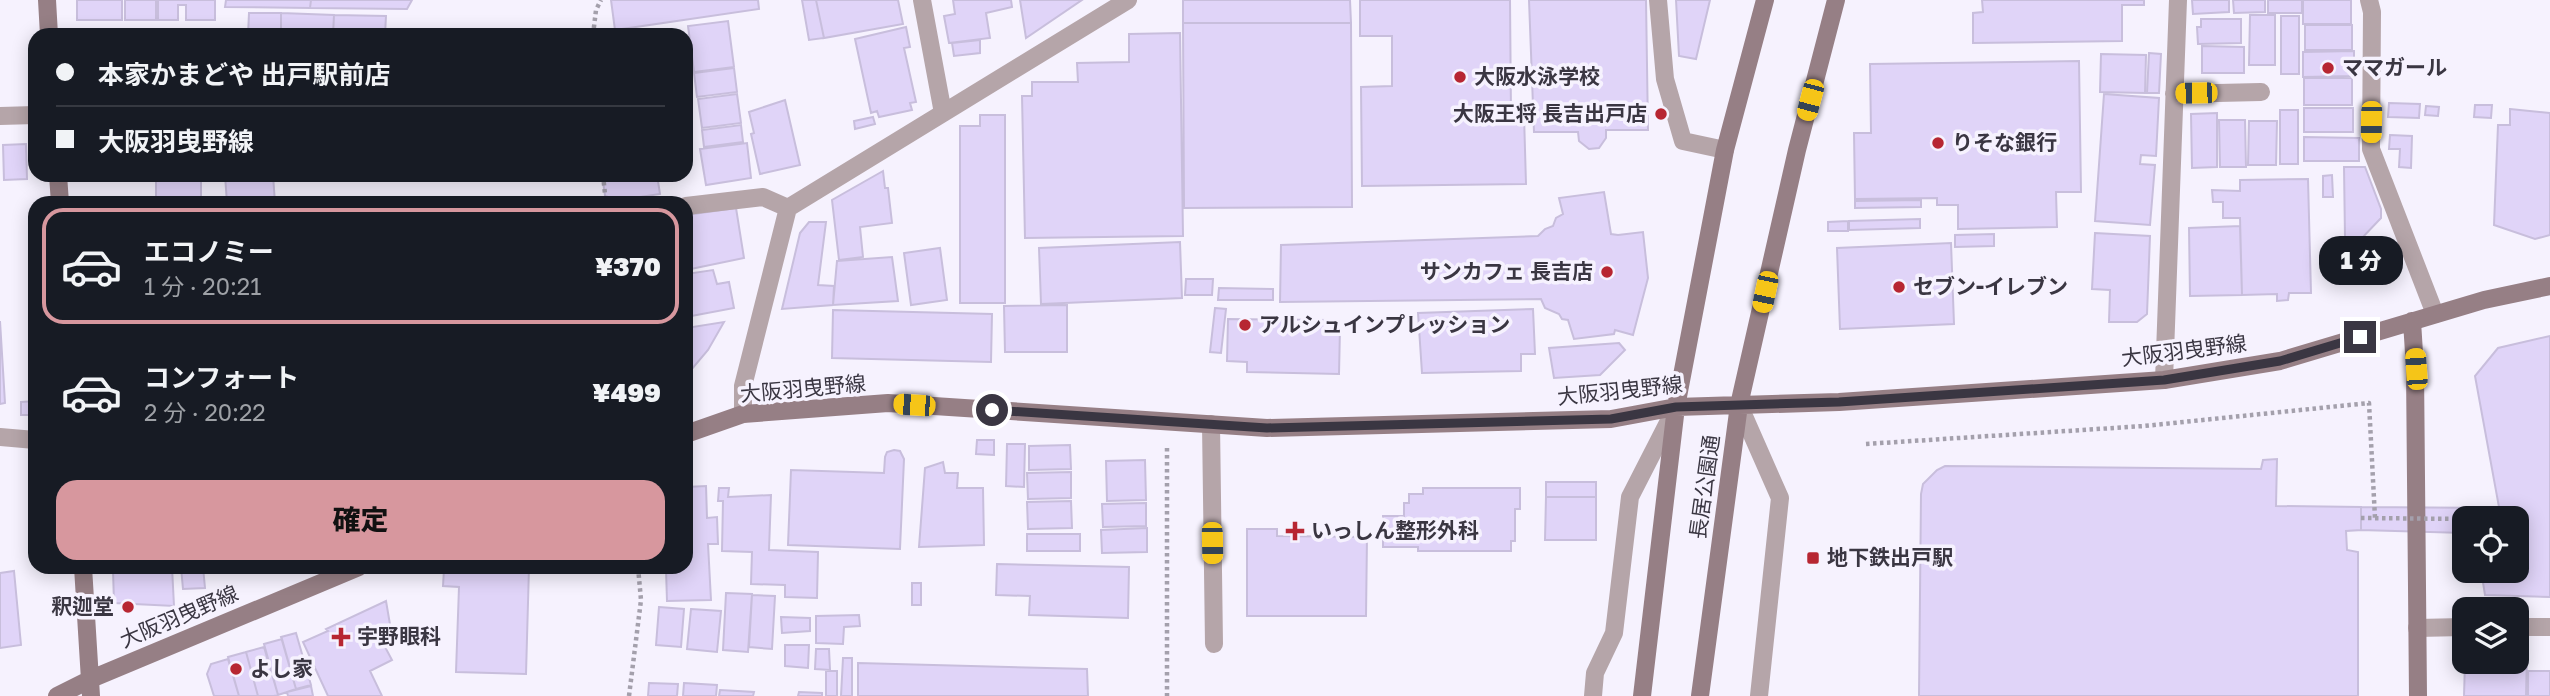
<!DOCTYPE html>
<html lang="ja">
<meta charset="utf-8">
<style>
:root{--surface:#171b24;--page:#20242c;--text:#f1f3f6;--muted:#9ea1a6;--line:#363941;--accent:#d7979e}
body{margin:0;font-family:"Golos Text","Noto Sans JP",sans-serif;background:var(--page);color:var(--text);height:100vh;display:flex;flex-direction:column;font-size:26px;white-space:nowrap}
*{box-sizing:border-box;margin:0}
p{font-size:23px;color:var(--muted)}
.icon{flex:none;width:38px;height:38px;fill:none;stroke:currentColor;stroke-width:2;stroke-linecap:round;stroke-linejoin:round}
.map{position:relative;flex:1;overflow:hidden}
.side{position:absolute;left:28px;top:196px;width:665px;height:378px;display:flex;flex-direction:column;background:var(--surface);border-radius:21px;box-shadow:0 4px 18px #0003}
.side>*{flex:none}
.top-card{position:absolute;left:28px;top:28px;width:665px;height:154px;border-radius:21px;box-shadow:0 4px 18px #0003;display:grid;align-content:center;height:154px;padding:0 28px;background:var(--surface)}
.buttons{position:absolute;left:2452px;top:506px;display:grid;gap:14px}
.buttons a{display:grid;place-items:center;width:77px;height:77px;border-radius:14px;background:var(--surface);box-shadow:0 4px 18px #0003;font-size:35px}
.end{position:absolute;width:32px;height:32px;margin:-16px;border:9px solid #3a3642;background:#fff;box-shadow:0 0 0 4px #fff}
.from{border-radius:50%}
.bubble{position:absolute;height:49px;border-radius:21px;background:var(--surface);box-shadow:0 4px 18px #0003;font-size:23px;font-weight:800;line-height:49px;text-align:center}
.car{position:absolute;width:21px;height:42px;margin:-21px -10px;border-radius:9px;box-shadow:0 0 5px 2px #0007;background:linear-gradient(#f5c518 24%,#345 0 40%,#f5c518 0 76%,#345 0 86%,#f5c518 0)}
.top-card b{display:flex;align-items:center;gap:24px;height:66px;font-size:26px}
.top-card b+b{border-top:2px solid var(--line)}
.top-card i{width:18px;height:18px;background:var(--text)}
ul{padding:12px 0 0;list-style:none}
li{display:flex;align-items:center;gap:21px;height:116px;margin:0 14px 10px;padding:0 14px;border:4px solid transparent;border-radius:21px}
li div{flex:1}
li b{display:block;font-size:26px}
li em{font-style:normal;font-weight:800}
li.active{border-color:var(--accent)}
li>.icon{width:63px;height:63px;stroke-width:1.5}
.action{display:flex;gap:14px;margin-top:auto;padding:14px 28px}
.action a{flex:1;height:80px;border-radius:21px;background:var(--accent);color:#111;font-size:28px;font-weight:800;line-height:80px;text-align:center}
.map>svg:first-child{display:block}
.building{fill:#e0d4f8;stroke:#c8bedc;stroke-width:2}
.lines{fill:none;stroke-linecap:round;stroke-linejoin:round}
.path{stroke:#a4a0ac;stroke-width:4.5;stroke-dasharray:3.5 3.5;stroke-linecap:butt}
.lane{stroke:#b5a5a9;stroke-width:18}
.street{stroke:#b5a5a9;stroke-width:18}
.secondary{stroke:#967f85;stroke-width:18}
.path-bridge{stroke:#a4a0ac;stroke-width:4.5;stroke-dasharray:3.5 3.5;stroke-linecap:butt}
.route{stroke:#3a3642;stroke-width:9}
.poi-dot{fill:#b72632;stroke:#f6f2fe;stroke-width:2.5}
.labels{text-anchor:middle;stroke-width:7;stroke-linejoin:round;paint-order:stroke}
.poi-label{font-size:21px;font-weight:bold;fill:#3a3642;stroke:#f6f2fe;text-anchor:start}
.street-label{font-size:21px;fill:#3a3642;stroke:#f6f2fe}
</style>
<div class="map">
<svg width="2550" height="696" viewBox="0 0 2550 696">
<rect width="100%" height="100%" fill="#f6f2fe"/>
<!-- building -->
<path class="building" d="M77,0H122V20H77Z
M125,0H156V20H125Z
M158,0H215V20H186V5H178V20H158Z
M226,0H311L310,8L225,7Z
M311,0H412L407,9L310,8Z
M611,0H758L759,9L615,30Z
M802,0H816L824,38L809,40Z
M816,0H898L903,24L824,38Z
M953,0H1011L1012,7L986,13L990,38L949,43L944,16L955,14Z
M1020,0H1082L1026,38Z
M1183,0H1350L1351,23H1183Z
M1360,0H1510L1511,115H1524L1526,184L1362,186L1361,87L1392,86V36H1360Z
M1529,0H1646L1648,130H1606V138L1599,148L1589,149L1579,141L1578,132H1534Z
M1676,0H1710L1696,59L1679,56Z
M1982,0H2144V5H2122V41L1973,43V13L1983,12Z
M2192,0H2229V12L2193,14Z
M2233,0H2265V12L2234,13Z
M2268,0H2302V13H2268Z
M2303,0H2351V24H2303Z
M249,13H281V35H248Z
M281,13L334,15L333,35H281Z
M334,15L386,16L385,35H333Z
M2250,15H2275V65H2249Z
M2281,16H2299V74H2281Z
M2201,19H2241V43L2198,44L2197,27H2201Z
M728,21L734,67L694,72L688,26Z
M1183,23H1351L1352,207L1184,208Z
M2305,25H2352V50H2305Z
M906,27L910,47L904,48L916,102L910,103L912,110L879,117L877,111L871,113L855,39Z
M1180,33L1183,236L1025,238L1022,96H1032V82H1078L1077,63L1129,62V34Z
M686,36L691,77L686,78Z
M980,40V53L954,56L952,43Z
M2202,46L2244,47V73H2202Z
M2354,51V76L2303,77V52Z
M2149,53L2161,54L2159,93H2147Z
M2101,54L2146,55L2145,93L2100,92Z
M2079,61L2081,192H2056L2057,227L1958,229V205H1937V198L1855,199L1854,133H1871L1870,64Z
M734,68L737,92L697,97L694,73Z
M2304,78H2352V105H2304Z
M737,94L741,123L702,128L698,99Z
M2104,94L2159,98L2156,156L2141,155L2140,164L2155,165L2150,225L2095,221Z
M785,100L800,165L760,174L751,134L754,133L749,112Z
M2389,103L2420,104L2419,118L2388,117Z
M2475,105H2492L2491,118L2474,117Z
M2426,106L2439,107L2438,116L2425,115Z
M2304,108H2353V132H2304Z
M2510,109L2550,113V235L2535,239L2494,225L2498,125H2510Z
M2280,110H2298V164H2280Z
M2217,113V167L2192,168L2191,114Z
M980,115H1005V303H960V126H980Z
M873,117L875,124L855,129L854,121Z
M2219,120H2245L2246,167H2220Z
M2249,121H2277L2276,165H2248Z
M741,125L743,142L704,147L702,130Z
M2390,135L2412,136L2411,168L2399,167L2400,149H2389Z
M2304,137L2359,138V161H2304Z
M747,143L751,178L706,185L700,149Z
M26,144L27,179L4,180L3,145Z
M2344,167H2365L2381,209V218L2362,238L2345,237Z
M883,171L885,188H888L892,223L860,227L863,257L839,260L832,200Z
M156,175H201V203H156Z
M225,175H273L275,203H227Z
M602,175H657L660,194L606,202Z
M2332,175L2333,197H2323V176Z
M2308,179L2311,293H2289L2288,300L2277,301V294L2242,295L2240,218H2223V202H2213L2212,190L2240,191V180Z
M1604,192L1611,234L1618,235L1643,232L1648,278L1633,335L1615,330L1614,334L1574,339L1568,320L1562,319L1559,314L1545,308L1541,299L1280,302L1281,245L1538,236L1545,229L1553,226L1556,218L1563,214L1559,198Z
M1921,200V207L1855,208V201Z
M736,208L744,258L686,270V215Z
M1920,219V228L1849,230V221Z
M1848,221V231H1828V222Z
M809,222H826L818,285L834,286L833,305L782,309L800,233Z
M2240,226L2242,295L2190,296L2189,228Z
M2095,233L2150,236L2147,314L2137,322H2109L2110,290L2092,289Z
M1994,234V246L1955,247V235Z
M2348,239H2390V281H2348Z
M1180,242L1182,298L1041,304L1039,248Z
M1951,243L1954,324L1840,329L1837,248Z
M940,248L947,300L911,305L904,253Z
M892,257L898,301L833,305L837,261Z
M713,270L717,284L729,282L734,308L686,317V274Z
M1186,279H1213L1212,295H1185Z
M1219,288L1273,289V300H1218Z
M1067,305V352H1005L1004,306Z
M1215,308L1226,309L1221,353L1210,352Z
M1533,309L1535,354H1521V371L1422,373L1418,313Z
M833,310L992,314L991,362L832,358Z
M1228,319L1328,320V328H1340L1339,374L1247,372V362L1227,361Z
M0,321L5,403L0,404Z
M724,322L708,350L686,376V328Z
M2550,336V597L2485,595L2481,570H2516V518H2501L2475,376L2498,348Z
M1619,343L1625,350L1600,375L1554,378L1549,348Z
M35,401V415H21V402Z
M977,440H994V455L976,454Z
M1007,444H1025L1024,487L1006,486Z
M1070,445L1071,469L1029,470V446Z
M894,450L900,451L904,459L900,549L788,545L791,470L884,473L885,457L887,452Z
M2277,459L2276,506L2361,507V530L2346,531L2347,550L2358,552V696H1919L1921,494L1923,484L1937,470L1945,466L2261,469L2263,460Z
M1145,460L1146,500L1107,501L1106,461Z
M943,462L945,473H958L957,488H983L984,545L919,547L925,468Z
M1071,472V498L1028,499L1027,473Z
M1546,482H1596V497H1546Z
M706,486L707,518L717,517L718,544H708L711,600L667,601L666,570H656L655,567H686V487Z
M719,488H729L728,497L771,495L769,550L818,552L817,598L785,597V585L751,584L752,552L722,551L723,501H718Z
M1423,488H1520V509H1515V541H1511V551H1418V547H1383V516H1404V503H1409V494H1423Z
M1546,497H1596V540H1545Z
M1071,501L1072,528L1028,529L1027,502Z
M1146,503V526L1103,527L1102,504Z
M2361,507L2500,508L2501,518H2464V533L2361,530Z
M1147,528V552L1102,553L1101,530Z
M1247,529H1277V536L1367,537L1366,616H1247Z
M1027,534H1080V551H1027Z
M997,564L1129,567L1128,618L1029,615L1030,596L996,595Z
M149,567H172L174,606L114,603L113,570Z
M181,567H203L205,588L183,589Z
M458,567H529L526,674L456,672L459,587L443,586L444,569H458Z
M14,571L21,645L0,648V573Z
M912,583H921V605H912Z
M726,593L752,594L748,652L723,650Z
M752,595L775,596L772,649L749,647Z
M386,601L393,642L384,645L392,660L370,671L382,696H328L303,642L328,631L326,629Z
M659,607L684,609L681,647L656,645Z
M691,609L721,611L717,652L687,649Z
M859,615L860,626L844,627L843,644L816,643V616Z
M781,617L810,618V631L782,633Z
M296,633L311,685L296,689L281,637Z
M282,639L296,689L278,695L264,644Z
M785,645H809L808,668L785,666Z
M264,647L278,695L274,696H258L246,652Z
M816,649H829L830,670L815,669Z
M246,652L258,696H239L228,657Z
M2516,652H2527L2526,696H2464L2465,662H2516Z
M843,658H852V696H841Z
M228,659L239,696H214L207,674L211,664Z
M858,663L1087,669L1088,696H858Z
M826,671H837V696H826Z
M2528,671H2550V696H2528Z
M649,683L678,684L677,696H648Z
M684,683L717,685L716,696H683Z
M311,686L313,696H288L287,692Z
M720,690L754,692L753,696H719Z
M799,692L822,693V696H798Z"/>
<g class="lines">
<!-- path -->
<path class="path" d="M593,35L596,10L601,0
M603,175L606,203
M1866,444L2144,426L2369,403L2375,518
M1167,448V696
M629,696L641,600L638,567"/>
<!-- lane -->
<path class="lane" d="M1658,0L1665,79L1683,141L1725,150
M2174,94L2261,92
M2164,380L2178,0
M1211,424L1214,644"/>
<!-- street -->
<path class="street" d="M922,0L943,113
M2369,0L2372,12L2371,149L2435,314
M0,116L35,115
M686,206L763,197L788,208
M1739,405L1780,498L1759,696
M743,414V386L788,208L1128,0
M0,437L35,440
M2516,627H2550
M2417,628L2464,627
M1593,696L1595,673L1614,633L1630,497L1674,411"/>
<!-- secondary -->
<path class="secondary" d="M47,0L49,35
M58,175L60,203
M2412,321L2415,369L2418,696
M686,434L743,414L888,403L1267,428L1611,419L1676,407L1839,402L2164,380L2280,361L2484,300L2550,286
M83,567L91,696
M57,696L91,679L359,567
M1642,696L1676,407L1725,150L1765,0
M1700,696L1739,405L1797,150L1836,0"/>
<!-- path-bridge -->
<path class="path-bridge" d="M2361,518L2464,519"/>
</g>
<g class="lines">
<!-- route -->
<path class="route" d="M992,410L1267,428L1611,419L1676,407L1839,402L2164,380L2280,361L2360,337"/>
</g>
<!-- markers -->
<g class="poi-dot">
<circle cx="2328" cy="68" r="7"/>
<circle cx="1460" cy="77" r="7"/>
<circle cx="1661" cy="114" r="7"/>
<circle cx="1938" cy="143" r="7"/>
<circle cx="1607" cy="272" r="7"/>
<circle cx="1899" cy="287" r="7"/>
<circle cx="1245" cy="325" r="7"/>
<path d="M1291.5 520.5h7v7h7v7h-7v7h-7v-7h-7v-7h7z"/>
<rect x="1806" y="551" width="14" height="14" rx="3.5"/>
<circle cx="128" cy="607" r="7"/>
<path d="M337.5 626.5h7v7h7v7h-7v7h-7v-7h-7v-7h7z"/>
<circle cx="236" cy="669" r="7"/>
</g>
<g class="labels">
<!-- poi labels -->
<g class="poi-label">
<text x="2342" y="75">ママガール</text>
<text x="1474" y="84">大阪水泳学校</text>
<text x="1647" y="121" text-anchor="end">大阪王将 長吉出戸店</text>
<text x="1952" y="150">りそな銀行</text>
<text x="1593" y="279" text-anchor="end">サンカフェ 長吉店</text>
<text x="1913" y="294">セブン-イレブン</text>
<text x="1259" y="332">アルシュインプレッション</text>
<text x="1311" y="538">いっしん整形外科</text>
<text x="1827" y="565">地下鉄出戸駅</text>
<text x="114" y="614" text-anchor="end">釈迦堂</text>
<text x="357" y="644">宇野眼科</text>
<text x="250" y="676">よし家</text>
</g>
<!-- street labels -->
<g class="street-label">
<text transform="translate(2184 351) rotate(-7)" y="7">大阪羽曳野線</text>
<text transform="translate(803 389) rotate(-5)" y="7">大阪羽曳野線</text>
<text transform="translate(1620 391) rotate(-6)" y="7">大阪羽曳野線</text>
<text transform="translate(1705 487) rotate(-82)" y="7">長居公園通</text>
<text transform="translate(179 617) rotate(-23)" y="7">大阪羽曳野線</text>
</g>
</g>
</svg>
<div class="buttons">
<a><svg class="icon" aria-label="locate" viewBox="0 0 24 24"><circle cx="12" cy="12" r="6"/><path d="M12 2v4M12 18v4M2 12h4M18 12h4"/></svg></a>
<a><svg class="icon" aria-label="layers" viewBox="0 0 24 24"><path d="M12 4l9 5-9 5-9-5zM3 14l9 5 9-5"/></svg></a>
</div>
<i class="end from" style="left:992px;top:410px"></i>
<i class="end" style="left:2360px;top:337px"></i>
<div class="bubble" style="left:2319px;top:236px;width:84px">1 分</div>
<i class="car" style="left:2196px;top:93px;rotate:269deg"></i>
<i class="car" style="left:1810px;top:100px;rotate:195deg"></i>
<i class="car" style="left:2371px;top:122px;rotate:181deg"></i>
<i class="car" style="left:1765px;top:292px;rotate:192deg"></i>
<i class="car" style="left:2416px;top:369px;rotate:356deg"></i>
<i class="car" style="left:914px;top:405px;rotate:274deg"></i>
<i class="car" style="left:1212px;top:543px;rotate:179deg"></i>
<div class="top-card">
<b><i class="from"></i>本家かまどや 出戸駅前店</b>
<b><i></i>大阪羽曳野線</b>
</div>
<section class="side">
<ul>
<li class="active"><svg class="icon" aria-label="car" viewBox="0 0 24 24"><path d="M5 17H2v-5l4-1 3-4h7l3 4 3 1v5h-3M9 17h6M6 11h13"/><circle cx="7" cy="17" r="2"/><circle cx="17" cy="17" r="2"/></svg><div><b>エコノミー</b><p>1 分 · 20:21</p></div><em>¥370</em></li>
<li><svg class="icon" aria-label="car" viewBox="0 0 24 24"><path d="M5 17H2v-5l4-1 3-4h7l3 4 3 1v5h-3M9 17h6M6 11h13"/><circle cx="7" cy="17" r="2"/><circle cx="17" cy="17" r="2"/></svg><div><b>コンフォート</b><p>2 分 · 20:22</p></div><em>¥499</em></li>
</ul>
<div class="action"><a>確定</a></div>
</section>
</div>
